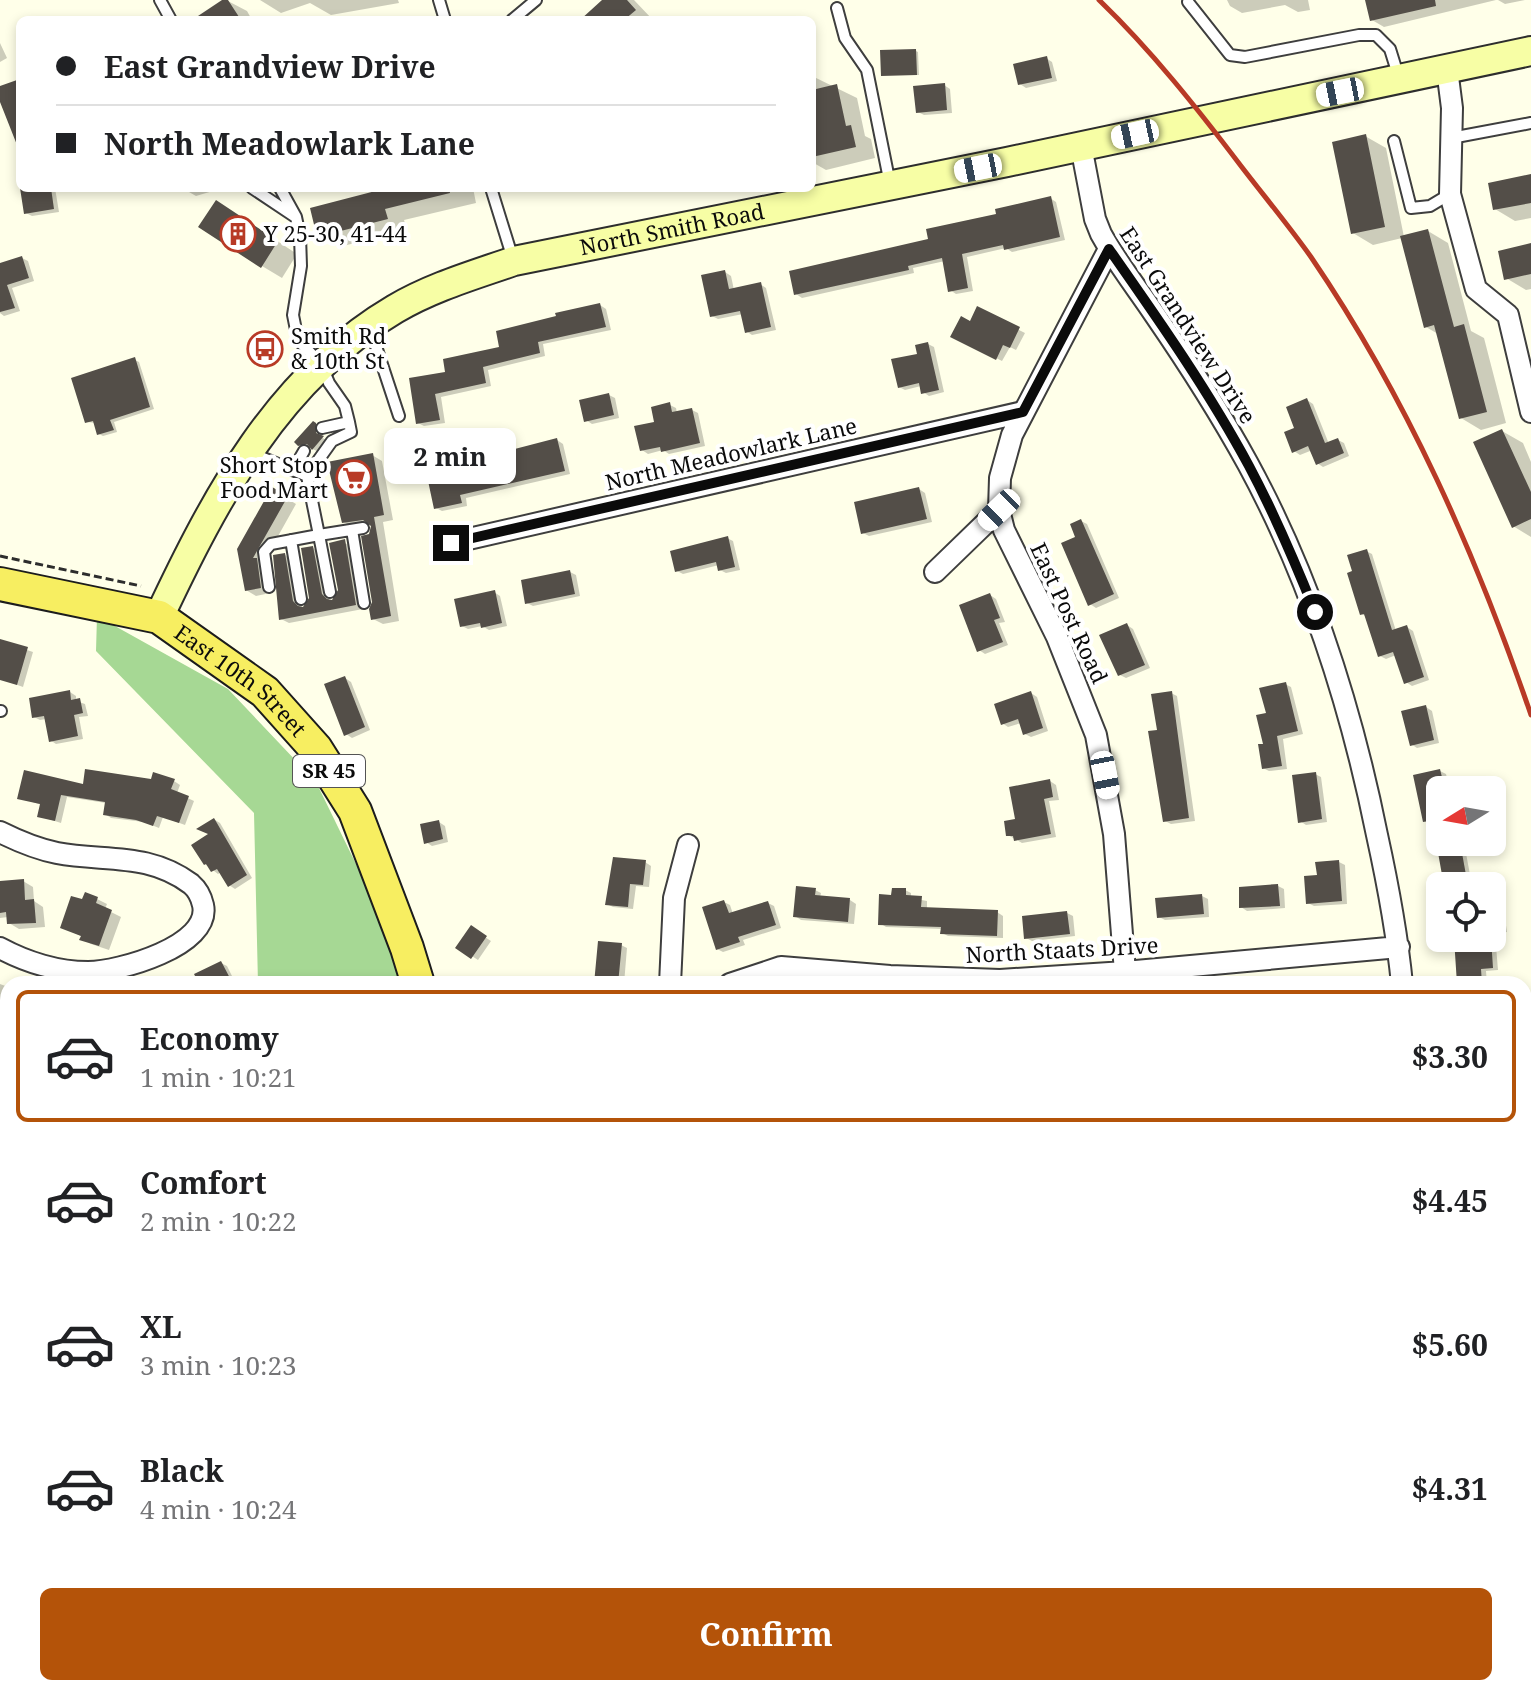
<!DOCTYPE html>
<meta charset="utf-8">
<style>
:root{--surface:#fff;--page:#f6f6f6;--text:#202124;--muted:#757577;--line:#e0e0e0;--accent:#b45309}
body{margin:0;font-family:"Noto Serif",serif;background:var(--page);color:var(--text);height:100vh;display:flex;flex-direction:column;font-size:30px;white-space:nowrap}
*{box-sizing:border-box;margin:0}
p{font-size:26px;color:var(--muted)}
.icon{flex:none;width:44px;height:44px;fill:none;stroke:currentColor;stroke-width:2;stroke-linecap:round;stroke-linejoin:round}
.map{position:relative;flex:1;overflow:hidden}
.details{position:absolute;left:0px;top:976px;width:1532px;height:720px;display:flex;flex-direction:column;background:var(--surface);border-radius:24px 24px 0 0;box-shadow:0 4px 12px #0003}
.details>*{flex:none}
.guide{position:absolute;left:16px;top:16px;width:800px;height:176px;border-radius:12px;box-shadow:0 4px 12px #0003;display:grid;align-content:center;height:176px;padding:0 40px;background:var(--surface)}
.needle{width:52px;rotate:259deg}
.buttons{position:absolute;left:1426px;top:776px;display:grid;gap:16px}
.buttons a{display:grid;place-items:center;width:80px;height:80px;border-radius:12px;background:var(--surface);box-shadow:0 4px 12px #0003;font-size:40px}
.end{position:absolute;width:36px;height:36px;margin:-18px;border:10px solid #0b0b0b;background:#fff;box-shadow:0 0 0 4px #fff}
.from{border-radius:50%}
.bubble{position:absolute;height:56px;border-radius:12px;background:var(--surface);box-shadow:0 4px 12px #0003;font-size:26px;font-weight:700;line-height:56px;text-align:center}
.car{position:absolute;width:24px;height:48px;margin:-24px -12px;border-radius:10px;box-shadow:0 0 6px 2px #0007;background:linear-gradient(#fff 24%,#345 0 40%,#fff 0 76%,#345 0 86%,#fff 0)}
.guide b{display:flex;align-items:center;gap:28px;height:76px;font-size:30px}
.guide b+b{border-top:2px solid var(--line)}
.guide i{width:20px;height:20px;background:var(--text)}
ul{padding:14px 0 0;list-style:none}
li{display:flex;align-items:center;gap:24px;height:132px;margin:0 16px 12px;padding:0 24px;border:4px solid transparent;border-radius:12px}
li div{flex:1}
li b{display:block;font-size:30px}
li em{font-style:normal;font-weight:700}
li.on{border-color:var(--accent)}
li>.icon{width:72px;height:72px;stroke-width:1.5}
.primary-button{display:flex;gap:16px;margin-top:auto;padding:16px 40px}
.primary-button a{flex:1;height:92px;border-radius:12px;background:var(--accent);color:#fff;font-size:32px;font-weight:700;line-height:92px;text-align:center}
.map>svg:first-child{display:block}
.forest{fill:#a6d894}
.shadow{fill:#0003}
.building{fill:#534e48}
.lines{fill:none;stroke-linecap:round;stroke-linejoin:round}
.service-casing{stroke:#3e3e3e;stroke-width:14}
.minor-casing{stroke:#3e3e3e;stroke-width:24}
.secondary-casing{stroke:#2d2d2d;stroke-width:32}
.primary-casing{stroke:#1c1c1c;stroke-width:36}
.path{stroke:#2d2d2d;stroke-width:3;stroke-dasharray:8 4;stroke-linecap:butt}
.service{stroke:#fff;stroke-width:10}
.minor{stroke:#fff;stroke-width:20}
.secondary{stroke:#f7fea5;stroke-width:28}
.primary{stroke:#f7ee61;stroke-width:32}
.rail{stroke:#b83a26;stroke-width:5}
.route{stroke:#0b0b0b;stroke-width:10}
.labels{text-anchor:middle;stroke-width:8;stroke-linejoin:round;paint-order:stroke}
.shield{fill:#fff;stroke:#545454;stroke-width:2}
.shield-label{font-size:20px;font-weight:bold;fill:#0b0b0b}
.street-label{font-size:22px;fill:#0b0b0b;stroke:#fff}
.poi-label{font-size:22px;fill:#0b0b0b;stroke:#fff;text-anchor:start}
</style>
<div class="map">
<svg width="1531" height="1696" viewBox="0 0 1531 1696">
<rect width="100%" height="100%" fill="#ffffe9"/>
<!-- forest -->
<path class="forest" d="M97,616L228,689L316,782L376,905L400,984H258L254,813L96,651Z
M8,1374V1688H423V1696H0V1377Z"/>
<!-- shadow -->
<path class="shadow" d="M226,0L247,11L252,20H209Z
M260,0H398L399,3L331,15L310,3L281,13Z
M605,0H634L653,20H583Z
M1227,0H1310H1308L1310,10L1298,12L1285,5L1242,13L1230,6Z
M1367,0H1496L1384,27L1372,20Z
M1498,0H1525L1505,4Z
M0,43L7,58L0,62Z
M916,51L918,52L919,75H883Z
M1046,58L1052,62L1057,81L1026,88L1020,84Z
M812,76L857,98L865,136L871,139L875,158L826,170L812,162Z
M944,85L950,89L952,113L924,115L918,112Z
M1365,136L1386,148L1404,237L1428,231L1448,243L1471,331L1484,338L1506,423L1481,430L1461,418L1438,334L1426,327L1402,238L1373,245L1353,233Z
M1531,176V218L1515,221L1495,209Z
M22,188H55L59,212L32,216L26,213Z
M182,188H223L196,196Z
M382,188H473L476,203L404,220L407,230L339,247L319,236L383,191Z
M1050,198L1056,202L1065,240L1012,252L1006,248L967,257L973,291L956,294L950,290L945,261L913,268L914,273L802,298L796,294L930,240Z
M236,214L297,254L282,278L262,266Z
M1531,245V289L1526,290L1506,278Z
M22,258L28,261L34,281L12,288L20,311L4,316L0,313V265Z
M725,272L731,276L734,290L760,284L766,288L776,330L752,335L746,331L743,314L718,319L712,316Z
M600,305L606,309L611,330L543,344L545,356L488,370L491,386L441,397L445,423L424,426L418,423L411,379L448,374Z
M978,309L1025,333L1016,350L1010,347L1002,361L953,336L971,324Z
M928,344L934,347L944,392L929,396L923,392L921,386L905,390L899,387Z
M135,360L139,362L154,409L114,422L117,432L103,436L99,434L96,423L87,422Z
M609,395L615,398L619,418L592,424L586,420Z
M1307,400L1313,404L1329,444L1338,440L1344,443L1349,456L1323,467L1317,463L1310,451L1300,455L1294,451L1297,429Z
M670,405L676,408L677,413L692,410L698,413L705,446L669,454L663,450L648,454L642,450Z
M313,423L321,428V437L328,441L319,452L297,442Z
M1502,431L1523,443L1531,462V537L1513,526Z
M557,440L563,444L570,474L466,498L467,506L442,511L436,508L477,467Z
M372,455L382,461L393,520L383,522L399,621L383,624L373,619L370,535L373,525L354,528L344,522Z
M919,489L925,493L932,522L869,536L863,533Z
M273,490L296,504L263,563L266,565L270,593L256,596L246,590L239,550Z
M1081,521L1087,524L1119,598L1096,608L1090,604L1078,538Z
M727,538L733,541L740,570L726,573L720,570L719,565L683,574L677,571Z
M345,543L352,547L363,609L289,623L281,619L285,555L292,560L302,608L311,599L313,548L320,553L329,600L332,602L337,599Z
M1366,551L1372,554L1396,631L1407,627L1413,631L1429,680L1412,686L1406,682L1396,655L1386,659L1380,656L1367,617L1362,614L1354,573Z
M570,572L576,575L580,596L533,606L527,603Z
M494,592L500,596L507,626L489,630L482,626L468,629L462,626Z
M990,595L996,599L1005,622L999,623L1008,645L985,654L979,650Z
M1127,625L1133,629L1150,668L1126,678L1120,675Z
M0,641L33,652L23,687L1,679Z
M345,678L351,682L370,730L352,738L346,734Z
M1285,684L1291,687L1303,734L1283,739L1287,769L1269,771L1263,768L1268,714Z
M70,692L76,696V701L85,704L88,716L79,717L83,739L56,744L50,740L46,719L40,720L34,717Z
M1031,693L1037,697L1048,731L1031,737L1025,734L1021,723L1008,727L1002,723Z
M1171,693L1177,696L1195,821L1171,824L1165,821L1159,731Z
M1426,707L1432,711L1439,743L1417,748L1411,744Z
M1440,771L1446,774L1450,790H1440V823L1431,825L1425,821Z
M1315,774L1321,777L1327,822L1306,825L1300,821Z
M152,781H174L180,785L177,793L194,801L185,825L163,817L159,828L144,822L111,818L105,814L106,803L67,797L61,823L39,816L42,805L20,798L85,787Z
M1050,781L1056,785L1059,800L1049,801L1056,837L1022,843L1008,835Z
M215,820L220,823L252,878L235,889L229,885L221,872L218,874L205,864Z
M439,822L445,826L448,842L432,846L426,842Z
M1459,844L1465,848L1471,880L1477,879L1483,882L1484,886H1446Z
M645,862L651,866L649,887L636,886L633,909L613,907L607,904Z
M1339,862L1345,865L1347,904L1314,906L1308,903L1319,877Z
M23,881L33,887L34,901L43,907L45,927L19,929L9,923L8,917L0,918V883Z
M1278,886L1284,889L1285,908L1247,911L1241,907Z
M815,890L821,893L820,898L850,900L856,904L854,924L801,920L795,916Z
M905,890L911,893V898L927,901V909L997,912L1003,916V938L948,936L942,933L943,929L886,927L880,923L893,897Z
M1202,896L1208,899L1209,917L1165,920L1159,917Z
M97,899L107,904L105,909L121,917L109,950L91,944L82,939L83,937L62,927L83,902Z
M724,902L730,905L733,914L768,903L774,906L781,928L743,940L745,945L723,952L717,949Z
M1067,913L1073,916L1075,936L1032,941L1026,938Z
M1499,915L1505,919L1507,932L1495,934L1498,970L1486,971L1487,984H1459L1455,938H1492V916Z
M471,928L491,941L478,960L458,947Z
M621,945L627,948L624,984H596Z
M221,963L227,966L236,984H191Z
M0,984L8,987V1031L2,1029L0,1035Z
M3,1080L8,1083V1127L0,1129V1081Z
M0,1145L8,1146V1195L0,1194Z
M8,1240V1278L0,1279V1241Z
M0,1307L8,1309V1347L0,1344Z
M1524,1441L1528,1444L1524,1463Z
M494,1688H544L547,1696H496Z
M695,1688H724L725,1696H697Z
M873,1688H917L918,1696H852L851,1691Z
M951,1688H991L992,1693L952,1696Z"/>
<!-- building -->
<path class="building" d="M222,0H228L241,20H192Z
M602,0H627L636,10L624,20H580Z
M1365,0H1435L1436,6L1370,21Z
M916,49L917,75L881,76L880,50Z
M1047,56L1052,78L1018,85L1013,64Z
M17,80L20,88L19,150L0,102V86Z
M945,83L947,110L916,113L913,86Z
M837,84L846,126L851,125L856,147L812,157V90Z
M1366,134L1385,227L1351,234L1332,142Z
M1531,174V203L1493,210L1488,183Z
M20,188H51L54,209L24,214Z
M387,188H449L450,193L385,209L388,219L317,237L310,208Z
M1051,196L1060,237L1004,250L1003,245L962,254L968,288L948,292L942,258L908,266L909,270L794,295L789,271L928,239L926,229L996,214L995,209Z
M216,200L278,241L261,268L198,227Z
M1428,229L1454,327L1464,324L1487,412L1459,419L1434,325L1424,328L1400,236Z
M1531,243V274L1504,280L1498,251Z
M22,256L29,278L7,285L15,308L0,312V263Z
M725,270L729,289L761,282L771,327L745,333L740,311L710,317L701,275Z
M600,303L606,327L538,342L540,353L483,367L486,383L435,394L440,420L416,424L409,378L445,372L443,359L499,347L496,331L556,316L555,313Z
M977,306L1020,327L1010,348L1003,345L996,360L950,337L961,316L970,321Z
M928,342L939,390L921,394L919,383L898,388L891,359L917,354L915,345Z
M135,357L150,407L110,420L114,430L97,435L93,421L85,423L71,378Z
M609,393L614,415L584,422L579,400Z
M1307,398L1325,443L1338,438L1344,453L1316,465L1308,446L1292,453L1284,432L1294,428L1286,407Z
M670,402L672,412L692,408L700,443L661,452L660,447L640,451L634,426L654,422L651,407Z
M313,421L316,423V433L324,436L312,450L307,444L298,446L294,442Z
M1502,429L1531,492V519L1512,528L1473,442Z
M557,438L565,471L460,495L462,503L434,509L427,476L475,465L473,460Z
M373,453L384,515L374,517L391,616L371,620L369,609L372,602L361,536L369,534L371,526L363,520L342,523L327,462Z
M272,487L288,496L253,558H257L261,588L245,591L237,549Z
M919,487L927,519L861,534L854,502Z
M1081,519L1114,594L1088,606L1061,543L1075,537L1070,524Z
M728,536L735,567L718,571L716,562L675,572L670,551Z
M345,539L356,605L279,620L273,555L285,553L293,601L298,606L303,607L309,598L301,548L313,546L322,594L327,599L332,600L338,590L329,543Z
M1367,549L1392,630L1407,625L1424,677L1404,684L1393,652L1378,657L1364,614L1360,615L1347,573L1352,571L1347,555Z
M570,570L575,594L525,604L521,580Z
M495,590L502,623L481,628L480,623L460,627L454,599Z
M990,593L1000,618L994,620L1003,642L977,652L959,605Z
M1127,623L1145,665L1118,676L1099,635Z
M0,639L28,647L17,685L0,680Z
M345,676L365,727L344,736L324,684Z
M1286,682L1298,731L1277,736L1282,766L1262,769L1258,744H1263L1256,715L1266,713L1259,688Z
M70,690L71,700L80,698L83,713L74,715L78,736L49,742L44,716L32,718L29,698Z
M1031,691L1043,728L1023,735L1018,719L1001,725L994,704Z
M1172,691L1189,818L1163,822L1148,731L1157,730L1151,694Z
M1426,705L1434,740L1410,746L1401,711Z
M85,769L151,779L153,772L175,779L171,789L189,796L179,823L157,816L153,826L136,820L103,815L105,802L61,795L55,821L37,817L40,804L17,799L24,770L83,784Z
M1440,769L1445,790H1440V819L1423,822L1413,775Z
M1316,772L1322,819L1298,823L1292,775Z
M1050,779L1053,797L1044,799L1051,834L1014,841L1013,836H1006L1004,821L1015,819L1009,787Z
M214,818L247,875L228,887L217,869L211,872L206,864L204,865L191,845L208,834L196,829Z
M439,820L443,839L424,844L420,824Z
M1460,842L1468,886H1444L1437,847Z
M613,857L646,860L643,885L630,884L628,907L605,905Z
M1339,860L1342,901L1306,904L1304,876L1317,875L1315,862Z
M24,879L25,900L34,899L36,923L7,924L6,912L0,913V881Z
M1278,884L1280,906L1239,908V887Z
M796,886L816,888L815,895L850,898L848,922L793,917Z
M892,888H906V895L922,896L921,907L998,910L997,936L940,934L941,927L878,925L879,894L891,895Z
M85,892L98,897L96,903L112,910L99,946L79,940L81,936L60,928L71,896L82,899Z
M1202,894L1204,914L1157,918L1155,898Z
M724,900L729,913L768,901L776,925L738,937L740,942L716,950L702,907Z
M1067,911L1070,934L1024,939L1022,916Z
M471,925L487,936L471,959L455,948Z
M1454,938H1491L1493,968L1481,969L1482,984H1457Z
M598,941L622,943L618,984H594Z
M221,961L233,984H199L194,974Z"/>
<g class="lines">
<defs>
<path id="service" d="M160,0L171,20
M439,0L445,20
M1188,2L1230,55L1245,57L1359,35H1376L1390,49L1399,78
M837,8L845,38L867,70L890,184
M512,20L536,0
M1451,138L1531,123
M1394,141L1411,208L1430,206L1450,194
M252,188L294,216
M280,188L296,217L300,236L301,266L293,315L298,340L321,364L329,383L345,406L349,422L322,428
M491,188L513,259
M370,328L399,416
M249,452L307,476L319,535L363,528
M293,470L304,451
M307,476L332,441L351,432L349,422
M352,530L364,603
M291,540L301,599
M269,587L264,552L271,544L319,535L330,592
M0,711H1"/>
<path id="minor" d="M1447,69L1452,108L1450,194L1476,289L1508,315L1531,412
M1081,146L1095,219L1101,234C1117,263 1137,288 1155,315C1188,363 1220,413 1248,464C1311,580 1351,706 1377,835C1388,885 1397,933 1402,984
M1109,249L1012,435L1000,478L999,510L1004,530L1057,637L1096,735L1114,834L1125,972
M451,543L1023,412
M935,572L999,510
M0,832C18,841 37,849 57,853C105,862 148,852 191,884C198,890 201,896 203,905C212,946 118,972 88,972C58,972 26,962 0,948
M670,984L674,898L688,845
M730,984L781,967L890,976L1000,980L1125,972L1399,947
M467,1688L470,1696"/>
<g id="secondary">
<path id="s1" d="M159,617C215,498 278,378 395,309C432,287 474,275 514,261L1007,162L1531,51"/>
</g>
<g id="primary">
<path id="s2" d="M0,584L159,617L265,692L316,749L355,811L407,948L418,984"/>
<path d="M593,1688L596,1696"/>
</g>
</defs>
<!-- service casing -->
<use href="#service" class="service-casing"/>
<!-- minor casing -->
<use href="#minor" class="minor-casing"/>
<!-- secondary casing -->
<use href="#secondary" class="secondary-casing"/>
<!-- primary casing -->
<use href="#primary" class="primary-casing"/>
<!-- path -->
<path class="path" d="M0,556L141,586
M1524,1677L1531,1681
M489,1688L492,1696
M560,1688L563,1696
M1438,1688H1455
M1369,1696L1402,1694L1410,1688"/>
<!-- service -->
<use href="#service" class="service"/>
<!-- minor -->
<use href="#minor" class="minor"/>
<!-- secondary -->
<use href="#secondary" class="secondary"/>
<!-- primary -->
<use href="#primary" class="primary"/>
<!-- rail -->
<path class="rail" d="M1099,0C1151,50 1197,108 1241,166C1264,196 1289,226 1311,257C1407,398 1476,554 1531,715"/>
</g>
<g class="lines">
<!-- route -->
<path class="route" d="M451,543L1023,412L1109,249C1158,319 1208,390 1249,466C1274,513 1295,562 1315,612"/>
</g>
<!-- icons -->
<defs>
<symbol id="building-ring" viewBox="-11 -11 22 22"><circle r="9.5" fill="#fff" stroke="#b83a26" stroke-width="1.5"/><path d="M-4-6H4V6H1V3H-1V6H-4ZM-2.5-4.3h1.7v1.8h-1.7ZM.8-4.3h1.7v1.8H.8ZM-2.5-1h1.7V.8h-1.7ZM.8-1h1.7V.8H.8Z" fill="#b83a26"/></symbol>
<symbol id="bus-ring" viewBox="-11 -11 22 22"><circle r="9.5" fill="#fff" stroke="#b83a26" stroke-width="1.5"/><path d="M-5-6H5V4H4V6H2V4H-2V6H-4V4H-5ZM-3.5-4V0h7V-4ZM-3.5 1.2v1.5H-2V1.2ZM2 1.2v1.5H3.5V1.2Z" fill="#b83a26"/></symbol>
<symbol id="supermarket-ring" viewBox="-11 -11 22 22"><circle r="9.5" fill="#fff" stroke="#b83a26" stroke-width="1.5"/><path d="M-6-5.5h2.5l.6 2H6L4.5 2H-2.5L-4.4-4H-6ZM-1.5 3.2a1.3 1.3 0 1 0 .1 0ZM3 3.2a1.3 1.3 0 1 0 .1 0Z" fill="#b83a26"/></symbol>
</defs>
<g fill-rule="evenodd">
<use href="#building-ring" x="218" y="214" width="40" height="40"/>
<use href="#bus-ring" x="245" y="329" width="40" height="40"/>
<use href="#supermarket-ring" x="334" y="458" width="40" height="40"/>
</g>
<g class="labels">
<!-- shield labels -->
<rect class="shield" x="293" y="755" width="72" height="32" rx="6"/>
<g class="shield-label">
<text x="329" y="778">SR 45</text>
</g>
<!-- street labels -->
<g class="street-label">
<text dy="8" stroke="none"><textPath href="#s1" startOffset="684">North Smith Road</textPath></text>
<text transform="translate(1188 325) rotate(57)" y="8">East Grandview Drive</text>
<text transform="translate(731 454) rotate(-13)" y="8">North Meadowlark Lane</text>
<text transform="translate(1069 613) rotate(65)" y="8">East Post Road</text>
<text dy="8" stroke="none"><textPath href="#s2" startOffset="266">East 10th Street</textPath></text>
<text transform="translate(1062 950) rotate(-3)" y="8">North Staats Drive</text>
</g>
<!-- poi labels -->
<g class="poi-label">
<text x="264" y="242">Y 25-30, 41-44</text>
<text x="291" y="344">Smith Rd<tspan x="291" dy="25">&amp; 10th St</tspan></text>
<text x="328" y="473" text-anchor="end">Short Stop<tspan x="328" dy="25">Food Mart</tspan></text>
</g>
</g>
</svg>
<div class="buttons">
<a><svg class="needle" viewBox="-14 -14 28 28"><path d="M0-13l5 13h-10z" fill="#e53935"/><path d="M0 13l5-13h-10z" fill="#757577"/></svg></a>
<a><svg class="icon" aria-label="locate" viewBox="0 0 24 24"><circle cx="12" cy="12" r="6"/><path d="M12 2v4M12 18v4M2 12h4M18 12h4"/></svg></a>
</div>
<i class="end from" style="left:1315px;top:612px"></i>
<i class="end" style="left:451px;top:543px"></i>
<div class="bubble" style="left:384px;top:428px;width:132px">2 min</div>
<i class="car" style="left:1340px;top:92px;rotate:259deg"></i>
<i class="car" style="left:1135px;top:134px;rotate:258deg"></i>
<i class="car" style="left:978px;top:168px;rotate:259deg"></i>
<i class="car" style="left:999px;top:510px;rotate:226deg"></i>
<i class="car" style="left:1105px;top:775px;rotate:169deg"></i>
<div class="guide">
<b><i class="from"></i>East Grandview Drive</b>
<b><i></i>North Meadowlark Lane</b>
</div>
<section class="details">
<ul>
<li class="on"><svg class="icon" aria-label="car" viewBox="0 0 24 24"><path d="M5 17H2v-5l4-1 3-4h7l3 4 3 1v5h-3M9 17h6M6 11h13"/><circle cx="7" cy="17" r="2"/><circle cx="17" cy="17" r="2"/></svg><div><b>Economy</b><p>1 min · 10:21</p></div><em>$3.30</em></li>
<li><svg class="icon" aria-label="car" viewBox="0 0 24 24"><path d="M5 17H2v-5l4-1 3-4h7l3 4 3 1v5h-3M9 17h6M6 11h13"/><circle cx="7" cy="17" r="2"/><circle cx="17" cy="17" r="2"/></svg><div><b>Comfort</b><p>2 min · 10:22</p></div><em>$4.45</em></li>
<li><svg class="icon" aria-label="car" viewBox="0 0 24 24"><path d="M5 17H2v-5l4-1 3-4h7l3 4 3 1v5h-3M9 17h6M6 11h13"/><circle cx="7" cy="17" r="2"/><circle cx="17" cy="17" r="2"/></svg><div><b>XL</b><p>3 min · 10:23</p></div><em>$5.60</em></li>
<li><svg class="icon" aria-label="car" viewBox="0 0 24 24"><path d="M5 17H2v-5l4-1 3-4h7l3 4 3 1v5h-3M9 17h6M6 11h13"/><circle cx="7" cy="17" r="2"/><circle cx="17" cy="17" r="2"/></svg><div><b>Black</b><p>4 min · 10:24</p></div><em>$4.31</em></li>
</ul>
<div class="primary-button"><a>Confirm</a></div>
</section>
</div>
